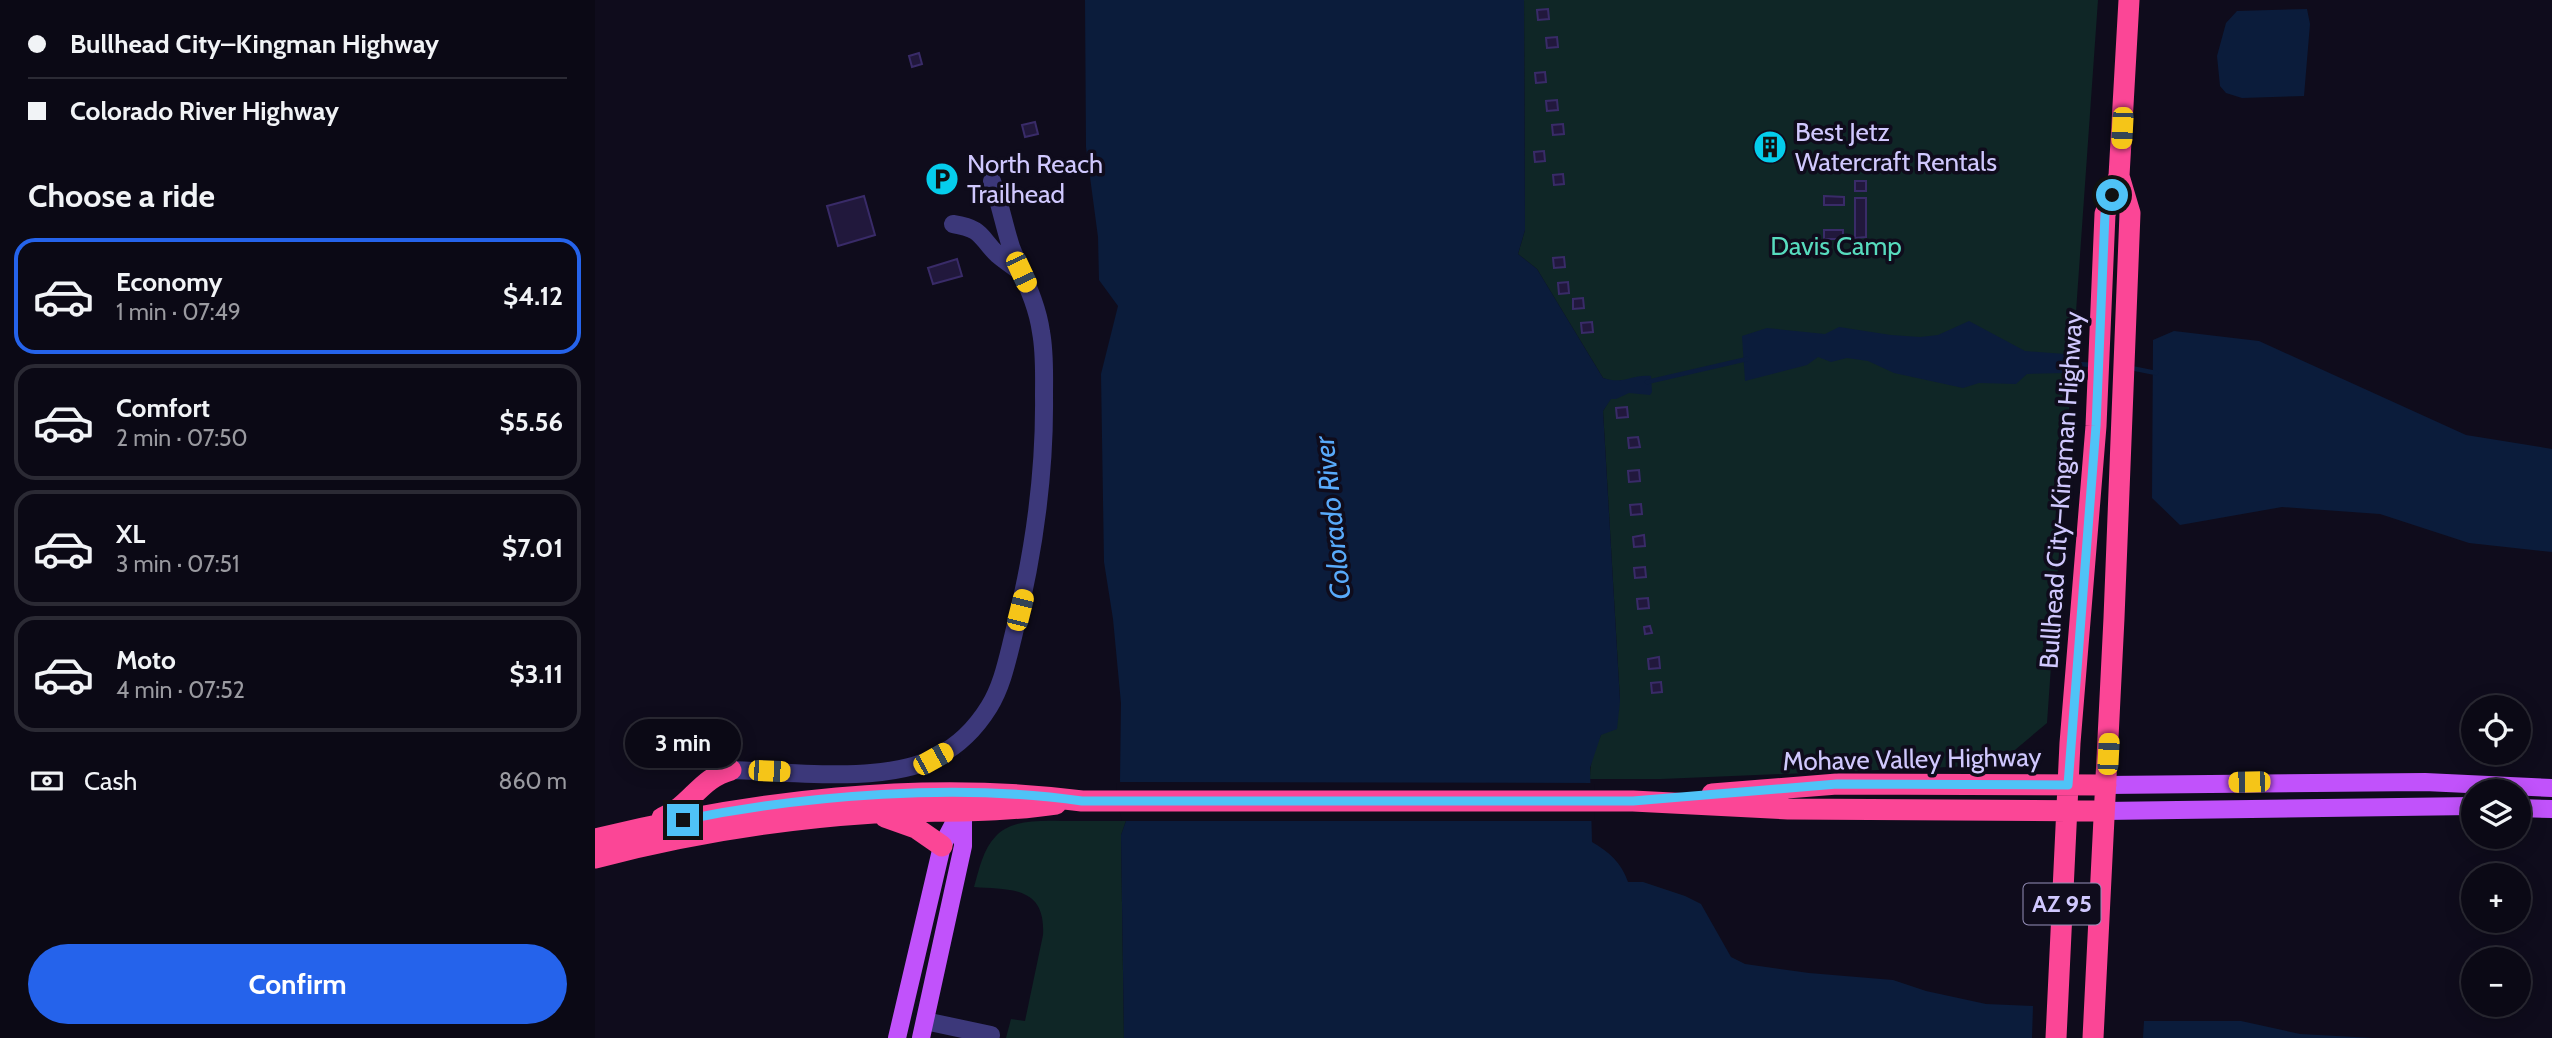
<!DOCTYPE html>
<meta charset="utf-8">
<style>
:root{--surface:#0b0915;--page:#191722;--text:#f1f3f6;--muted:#9a9aa0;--line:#2b2a34;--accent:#2563eb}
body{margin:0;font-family:Cabin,sans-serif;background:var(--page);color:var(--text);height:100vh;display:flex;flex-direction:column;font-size:26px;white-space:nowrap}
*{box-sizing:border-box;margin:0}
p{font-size:23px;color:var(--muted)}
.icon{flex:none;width:38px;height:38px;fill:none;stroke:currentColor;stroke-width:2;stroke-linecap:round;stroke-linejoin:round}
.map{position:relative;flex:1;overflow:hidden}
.sheet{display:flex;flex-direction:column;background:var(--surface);width:595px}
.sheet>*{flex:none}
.hud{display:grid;align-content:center;height:154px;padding:0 28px;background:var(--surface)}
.controls{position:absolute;left:1866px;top:695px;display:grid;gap:14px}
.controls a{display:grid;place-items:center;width:70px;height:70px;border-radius:50%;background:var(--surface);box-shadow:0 4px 18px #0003,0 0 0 2px var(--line);font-size:35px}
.end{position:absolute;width:32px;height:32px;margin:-16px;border:9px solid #4fc3f7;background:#111;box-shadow:0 0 0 4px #111}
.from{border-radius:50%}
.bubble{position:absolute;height:49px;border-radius:24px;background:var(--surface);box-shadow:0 4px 18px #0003,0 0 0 2px var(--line);font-size:23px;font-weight:700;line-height:49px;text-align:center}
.car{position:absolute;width:21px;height:42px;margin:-21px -10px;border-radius:9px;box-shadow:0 0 5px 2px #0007;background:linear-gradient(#f5c518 24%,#345 0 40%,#f5c518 0 76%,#345 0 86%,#f5c518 0)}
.hud b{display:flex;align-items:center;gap:24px;height:66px;font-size:26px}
.hud b+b{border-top:2px solid var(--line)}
.hud i{width:18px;height:18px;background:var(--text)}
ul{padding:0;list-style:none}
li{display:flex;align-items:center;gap:21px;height:116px;margin:0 14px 10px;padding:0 14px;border:4px solid var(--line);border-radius:21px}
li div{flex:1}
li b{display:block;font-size:26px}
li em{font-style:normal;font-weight:700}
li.selected{border-color:var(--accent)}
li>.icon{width:63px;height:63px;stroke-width:1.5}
h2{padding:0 28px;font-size:32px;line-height:84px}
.pay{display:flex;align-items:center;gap:18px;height:77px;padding:0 28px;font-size:26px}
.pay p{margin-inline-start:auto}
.button{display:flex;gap:14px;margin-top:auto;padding:14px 28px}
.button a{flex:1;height:80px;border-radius:42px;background:var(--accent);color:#fff;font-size:28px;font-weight:700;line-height:80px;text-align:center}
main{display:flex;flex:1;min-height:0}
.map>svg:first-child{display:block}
.green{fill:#0f2626}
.water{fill:#0b1c3b}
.pier{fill:#0f0c1c}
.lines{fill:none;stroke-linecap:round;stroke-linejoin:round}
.stream{stroke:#0b1c3b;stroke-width:4.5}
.building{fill:#21183c;stroke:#392b68;stroke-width:2}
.minor{stroke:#3c387a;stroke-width:18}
.major{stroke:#c152fb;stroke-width:18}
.highway{stroke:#fb4696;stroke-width:21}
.route{stroke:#4fc3f7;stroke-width:9}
.labels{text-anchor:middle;stroke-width:7;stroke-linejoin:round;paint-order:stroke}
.shield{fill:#0f0c1c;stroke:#9690ba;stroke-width:2}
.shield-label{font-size:24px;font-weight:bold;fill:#d0c8fe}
.poi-label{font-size:26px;fill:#d0c8fe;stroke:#0f0c1c;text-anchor:start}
.park-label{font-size:26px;fill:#57dbbe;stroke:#0f0c1c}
.street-label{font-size:26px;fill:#d0c8fe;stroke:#0f0c1c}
.water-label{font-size:28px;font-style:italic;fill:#58aafb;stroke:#0f0c1c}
</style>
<main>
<section class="sheet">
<div class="hud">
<b><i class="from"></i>Bullhead City–Kingman Highway</b>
<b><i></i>Colorado River Highway</b>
</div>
<h2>Choose a ride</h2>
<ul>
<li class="selected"><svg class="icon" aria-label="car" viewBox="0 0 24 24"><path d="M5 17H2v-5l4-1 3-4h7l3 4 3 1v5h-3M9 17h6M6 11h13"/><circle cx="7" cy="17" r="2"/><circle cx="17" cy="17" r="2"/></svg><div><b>Economy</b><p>1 min · 07:49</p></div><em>$4.12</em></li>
<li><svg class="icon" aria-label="car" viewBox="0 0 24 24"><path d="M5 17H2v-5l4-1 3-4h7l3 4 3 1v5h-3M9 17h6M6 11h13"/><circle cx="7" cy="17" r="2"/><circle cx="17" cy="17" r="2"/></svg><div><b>Comfort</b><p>2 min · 07:50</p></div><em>$5.56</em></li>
<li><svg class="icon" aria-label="car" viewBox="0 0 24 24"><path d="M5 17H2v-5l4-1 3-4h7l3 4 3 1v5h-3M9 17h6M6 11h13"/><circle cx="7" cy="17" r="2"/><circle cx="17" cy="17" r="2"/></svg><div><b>XL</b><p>3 min · 07:51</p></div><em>$7.01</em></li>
<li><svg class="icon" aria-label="car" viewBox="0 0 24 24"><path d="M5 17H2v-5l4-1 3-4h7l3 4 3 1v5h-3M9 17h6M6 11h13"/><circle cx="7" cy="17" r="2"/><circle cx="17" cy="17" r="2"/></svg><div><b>Moto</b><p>4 min · 07:52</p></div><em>$3.11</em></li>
</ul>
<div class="pay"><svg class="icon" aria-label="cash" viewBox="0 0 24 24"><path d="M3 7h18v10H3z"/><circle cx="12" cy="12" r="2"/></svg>Cash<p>860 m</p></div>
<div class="button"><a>Confirm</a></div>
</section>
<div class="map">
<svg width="1957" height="1038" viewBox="0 0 1957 1038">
<rect width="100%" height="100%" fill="#0f0c1c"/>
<!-- green -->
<path class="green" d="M929,0H1503L1452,723L1402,765L1066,779H995C994,751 1011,725 1025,701L1008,411L1027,380L1020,382L1008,378L942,269L923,254L930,230Z
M487,821H531L526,835L529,1038H411L416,1019L430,1021L448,935C451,885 414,890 379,887C384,870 388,849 401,836C420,815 461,822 487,821Z"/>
<!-- water -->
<path class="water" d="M490,0H929L930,230L923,254L942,269L1008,378C1029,385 1036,374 1056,376L1057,392L1055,395L1034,393L1021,399H1016L1008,411L1025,701L1022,729L1006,735L995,768L997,842C1014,852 1026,862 1033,882H1048L1090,896L1106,904L1136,957L1150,964L1214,973L1298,980L1331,991L1391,1004L1438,1006L1437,1038H529L526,835L531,821L526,801L525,780L526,703L518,619L509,562L506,374L523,306L504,280L503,237L491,147Z
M1712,9L1715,24L1709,96L1647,98L1631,93L1625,86L1622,56L1631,23L1642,11Z
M1374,321L1430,351L1470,354V373L1432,374L1421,384L1384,383L1368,388L1299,373L1273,361L1252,358L1236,362L1223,357L1212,365L1150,381L1147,336L1172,328L1230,334L1244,327L1296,335L1325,337L1343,335Z
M1579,331L1664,341L1871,435L1957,449V552L1874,543L1785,514L1687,507L1585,525L1557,498L1558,340Z
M1549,1021H1646L1705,1034L1778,1038H1548Z"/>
<!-- pier -->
<path class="pier" d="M521,782L999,783L1000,821H527L522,801Z"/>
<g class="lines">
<!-- stream -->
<path class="stream" d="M1466,363L1499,365
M1536,368L1561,373
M1052,382L1152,359"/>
</g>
<!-- building -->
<path class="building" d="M953,9L954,19L943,20L942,10Z
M962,37L963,47L952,48L951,38Z
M324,53L327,64L317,67L314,56Z
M950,72L951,82L941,83L940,73Z
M962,100L963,110L952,111L951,101Z
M440,122L443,134L430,137L427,125Z
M968,124L969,134L958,135L957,125Z
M1188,140V153H1163L1162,141Z
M949,151L950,161L940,162L939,152Z
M968,174L969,184L959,185L958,175Z
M1260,181H1271V191H1260Z
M269,196L280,235L243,246L232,206Z
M1229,196L1249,197V205H1229Z
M1260,198H1271V237L1260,238Z
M1229,230H1248V239H1229Z
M969,257L970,267L959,268L958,258Z
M362,259L367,276L338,284L333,268Z
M973,282L974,293L964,294L963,283Z
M988,298L989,308L978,309V299Z
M997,322L998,332L987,333L986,323Z
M1032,407L1033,417L1022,418L1021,408Z
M1043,437L1045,447L1034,448L1033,438Z
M1044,470L1045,481L1034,482L1033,471Z
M1046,504L1047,514L1036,515L1035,505Z
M1049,535L1050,546L1039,547L1038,537Z
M1050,567L1051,577L1040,578L1039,568Z
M1053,598L1054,608L1043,609L1042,599Z
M1055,626L1057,633L1050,634L1049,627Z
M1064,657L1065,668L1054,669L1053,659Z
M1066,682L1067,692L1057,693L1056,683Z"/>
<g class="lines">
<!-- minor -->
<path class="minor" d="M358,224C389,229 384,237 403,255C410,261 418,266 426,272
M136,770C194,772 291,784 341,757C363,746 381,728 394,707C407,686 412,661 418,637C438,558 450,477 449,396C449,374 450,353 446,332C442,302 427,275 416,247C409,225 405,203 397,181
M330,1021L396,1035"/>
<!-- major -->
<path class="major" d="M1511,785L1830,782L1957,788
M1923,808L1957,809
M1509,811L1878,806
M302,1038L347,846L366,810
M326,1038L368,846V798"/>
<!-- highway -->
<path class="highway" d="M1117,794L1242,784L1511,785
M290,817L321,828L347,846
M67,818C97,805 105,778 136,770
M0,839C155,801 328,780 487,801H1038L1193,809L1509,811
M0,858C91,834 185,819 279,813C340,810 401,813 461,804
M1461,1038L1475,743L1501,426L1510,214L1524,176L1534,0
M1498,1038L1519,618L1535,213L1524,176"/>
</g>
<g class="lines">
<!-- route -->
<path class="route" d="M88,820C211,795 363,783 487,801H1038L1242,784L1473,785L1501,426L1510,214L1517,195"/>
</g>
<!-- icons -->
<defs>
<symbol id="building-disc" viewBox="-11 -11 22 22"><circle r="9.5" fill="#05cdec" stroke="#0f0c1c"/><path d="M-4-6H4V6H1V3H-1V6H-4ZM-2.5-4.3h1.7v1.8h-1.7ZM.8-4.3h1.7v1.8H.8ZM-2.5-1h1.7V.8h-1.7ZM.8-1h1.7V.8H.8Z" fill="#111"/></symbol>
<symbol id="parking-disc" viewBox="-11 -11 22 22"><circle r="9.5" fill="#05cdec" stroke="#0f0c1c"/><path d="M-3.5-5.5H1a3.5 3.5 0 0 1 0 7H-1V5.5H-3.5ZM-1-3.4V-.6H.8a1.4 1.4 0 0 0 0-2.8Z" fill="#111"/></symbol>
</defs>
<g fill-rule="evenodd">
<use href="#building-disc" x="1156" y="128" width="38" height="38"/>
<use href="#parking-disc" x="328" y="160" width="38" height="38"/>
</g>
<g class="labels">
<!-- shield labels -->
<rect class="shield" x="1428.5" y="883.5" width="77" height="41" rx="5"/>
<g class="shield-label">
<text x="1467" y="912">AZ 95</text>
</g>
<!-- poi labels -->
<g class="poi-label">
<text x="1200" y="141">Best Jetz<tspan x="1200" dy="30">Watercraft Rentals</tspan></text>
<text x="372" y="173">North Reach<tspan x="372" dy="30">Trailhead</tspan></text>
</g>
<!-- park labels -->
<g class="park-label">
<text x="1241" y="255">Davis Camp</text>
</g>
<!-- street labels -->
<g class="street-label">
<text transform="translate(1466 490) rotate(-86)" y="9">Bullhead City–Kingman Highway</text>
<text transform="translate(1317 759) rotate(-1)" y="9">Mohave Valley Highway</text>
</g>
<!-- water labels -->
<g class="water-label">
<text transform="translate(737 518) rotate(-96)" y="10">Colorado River</text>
</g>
</g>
</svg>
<div class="controls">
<a><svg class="icon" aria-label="locate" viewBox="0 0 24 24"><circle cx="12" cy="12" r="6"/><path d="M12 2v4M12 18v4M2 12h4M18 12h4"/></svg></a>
<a><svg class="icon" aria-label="layers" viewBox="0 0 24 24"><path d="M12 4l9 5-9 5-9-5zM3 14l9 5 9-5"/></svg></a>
<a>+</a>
<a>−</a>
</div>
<i class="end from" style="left:1517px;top:195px"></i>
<i class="end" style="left:88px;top:820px"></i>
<div class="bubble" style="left:30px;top:719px;width:116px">3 min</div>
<i class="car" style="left:1527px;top:128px;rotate:183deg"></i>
<i class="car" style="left:426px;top:272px;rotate:155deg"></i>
<i class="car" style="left:425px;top:610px;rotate:14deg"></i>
<i class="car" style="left:1513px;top:754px;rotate:3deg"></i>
<i class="car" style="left:338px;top:759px;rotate:61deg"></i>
<i class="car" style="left:174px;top:771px;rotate:92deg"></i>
<i class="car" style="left:1654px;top:782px;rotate:269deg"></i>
</div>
</main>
